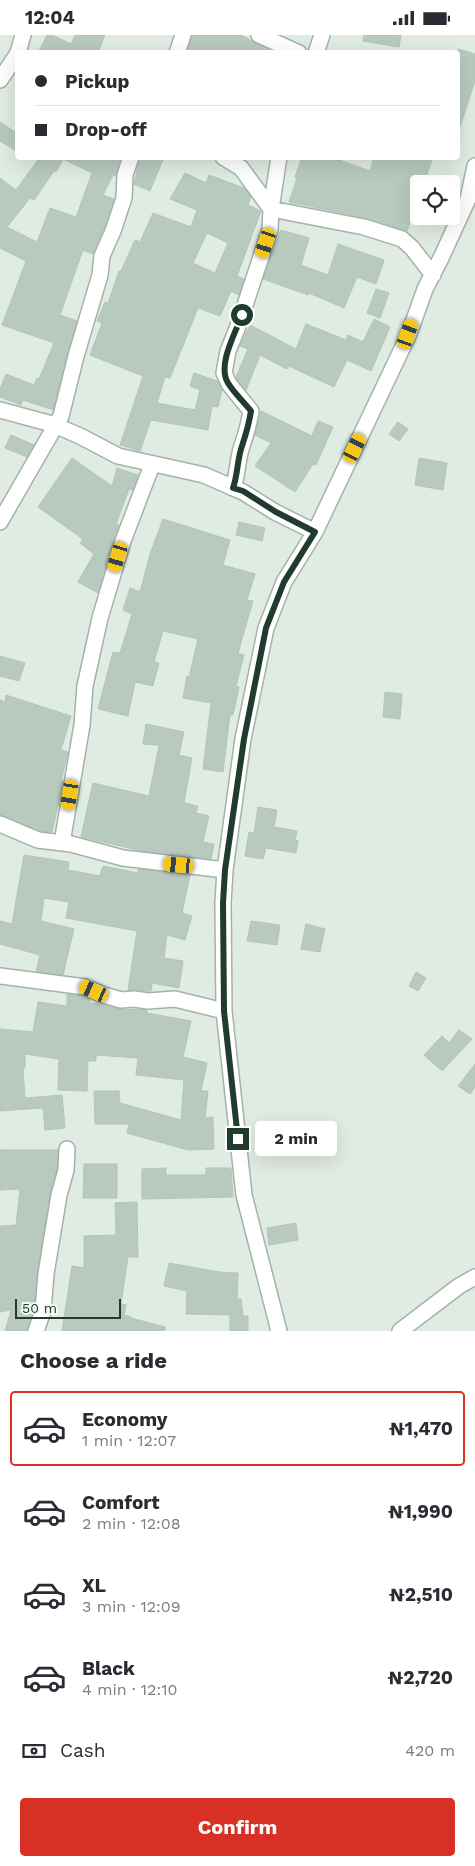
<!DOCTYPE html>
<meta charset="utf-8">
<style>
:root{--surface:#fff;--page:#f7f7f7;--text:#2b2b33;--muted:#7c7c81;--line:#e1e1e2;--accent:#d93025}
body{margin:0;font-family:"Work Sans",sans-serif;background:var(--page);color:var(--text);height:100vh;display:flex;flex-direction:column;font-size:19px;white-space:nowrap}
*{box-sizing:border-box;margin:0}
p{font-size:16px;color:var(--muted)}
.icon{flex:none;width:28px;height:28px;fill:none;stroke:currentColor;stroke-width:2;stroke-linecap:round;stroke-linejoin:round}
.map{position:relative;height:1296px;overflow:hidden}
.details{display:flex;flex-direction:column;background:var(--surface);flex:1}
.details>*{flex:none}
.hud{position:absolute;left:15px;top:15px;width:445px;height:110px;border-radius:5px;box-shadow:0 5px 20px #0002;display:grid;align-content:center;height:110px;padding:0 20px;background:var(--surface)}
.fabs{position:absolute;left:410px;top:140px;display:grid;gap:10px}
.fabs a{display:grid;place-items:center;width:50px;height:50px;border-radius:5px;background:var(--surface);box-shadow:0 5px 20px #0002;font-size:25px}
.scale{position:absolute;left:15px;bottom:12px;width:106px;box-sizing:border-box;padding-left:5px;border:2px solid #203c2e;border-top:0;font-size:14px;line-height:18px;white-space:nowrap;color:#203c2e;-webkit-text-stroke:4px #f0f8f2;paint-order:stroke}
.end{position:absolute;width:22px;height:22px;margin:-11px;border:6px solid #203c2e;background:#fff;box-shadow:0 0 0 2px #fff}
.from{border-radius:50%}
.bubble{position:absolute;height:35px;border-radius:5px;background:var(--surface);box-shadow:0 5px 20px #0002;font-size:16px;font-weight:700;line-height:35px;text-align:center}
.car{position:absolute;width:15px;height:30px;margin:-15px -8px;border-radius:6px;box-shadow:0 0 4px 1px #0007;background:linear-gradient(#f5c518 24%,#345 0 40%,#f5c518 0 76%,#345 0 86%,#f5c518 0)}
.hud b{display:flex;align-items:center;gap:18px;height:48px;font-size:19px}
.hud b+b{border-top:1px solid var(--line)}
.hud i{width:12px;height:12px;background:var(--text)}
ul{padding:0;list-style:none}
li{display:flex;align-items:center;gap:15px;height:75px;margin:0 10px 8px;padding:0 10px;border:2px solid transparent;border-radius:5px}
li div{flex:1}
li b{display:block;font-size:19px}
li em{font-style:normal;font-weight:700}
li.current{border-color:var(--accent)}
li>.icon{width:45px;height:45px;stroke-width:1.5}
h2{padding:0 20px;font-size:22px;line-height:60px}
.pay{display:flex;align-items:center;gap:12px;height:55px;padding:0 20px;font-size:19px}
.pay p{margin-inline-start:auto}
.action{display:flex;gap:10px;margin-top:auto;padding:10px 20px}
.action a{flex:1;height:58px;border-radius:5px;background:var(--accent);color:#fff;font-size:20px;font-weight:700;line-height:58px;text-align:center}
.status{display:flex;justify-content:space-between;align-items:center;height:35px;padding:0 25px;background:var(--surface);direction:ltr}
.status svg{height:14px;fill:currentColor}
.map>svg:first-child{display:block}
.building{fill:#b8c9be;stroke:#b2c5b9;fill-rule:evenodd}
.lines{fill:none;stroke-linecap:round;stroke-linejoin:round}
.minor-casing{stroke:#a3b3a9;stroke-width:18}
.minor{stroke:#fff;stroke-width:15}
.route{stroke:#203c2e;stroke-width:6}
</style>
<div class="status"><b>12:04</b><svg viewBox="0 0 49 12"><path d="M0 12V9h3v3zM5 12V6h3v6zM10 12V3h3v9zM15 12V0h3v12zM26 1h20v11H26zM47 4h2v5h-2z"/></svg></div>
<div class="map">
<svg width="475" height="1296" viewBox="0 0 475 1296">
<rect width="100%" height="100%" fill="#e0ebe3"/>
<!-- building -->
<path class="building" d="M47,0H52L71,9L75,0H105L98,18H38Z
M192,0H241L275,18H187Z
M364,0H401L399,12L363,6Z
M458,14L475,19V46L460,92H458Z
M0,87L18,99V117L0,106Z
M40,122H121L116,141L113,140L103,160L114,164L104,193L93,219L83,215L60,280L77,286L53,375L23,365L21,370L0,362V354L6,339L34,350L37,343L39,344L54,308L2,290L26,226L0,213V143L16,155ZM63,124L92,138L76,182L50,173L37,207L7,192L30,163L34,165L54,136L56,137Z
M140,122H164L150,156L134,149Z
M302,122H331L370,136L374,122H433L425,145L419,143V179L414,177L407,196L367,183L289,167L297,143L295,142Z
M185,138L206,148L209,140L244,153L251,162L248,170L261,176L237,241L244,244L239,260L231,256L220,281L198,273L170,343L165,342L157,368L195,375L200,355L190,351L194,338L217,346L222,355L218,372L212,371L208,395L151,385L140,416L120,410L143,341L90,320L102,288L97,286L105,267L108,268L119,236H121L135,205L140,207L153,178L191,192L197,175L170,164ZM207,198L228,208L215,238L193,228Z
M281,195L309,203L301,230L328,240L338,209L384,225L376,249L357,242L344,273L309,258L308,260L263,244Z
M376,254L389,258L380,283L367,278Z
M374,284L390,292L371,336L347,325L334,352L289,331L287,334L260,320L246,355L236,342L248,314L240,311L250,290L296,314L306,289L346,305L348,300L363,307Z
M261,376L312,401L318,386L333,392L316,430L313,429L295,457L255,431L271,408L255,400Z
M398,387L408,394L399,406L389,399Z
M11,400L34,410L27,422L5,413Z
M72,423L112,451L117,433L138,440L133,455L129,454L116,489L119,490L98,558L78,547L94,519L80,508L83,504L38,472Z
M419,423L447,428L443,455L415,450Z
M163,484L230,505L223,530L255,539L247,565L253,566L238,618L244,620L236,651L239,652L233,680H230L223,737L203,734L211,668L183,663L187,641L189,642L198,604L163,596L154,627L159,628L153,651L135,647L128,681L98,674L113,617L120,618L132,579L123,575L130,553L140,557L150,519Z
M239,487L265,493L262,506L236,500Z
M0,621L25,628L19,646L0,641Z
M385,657L402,659L400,684L383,682Z
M6,660L71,681L61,715L68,717L61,746H63L60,761L52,797L40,796L0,780V665L5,667Z
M146,689L184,697L179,720L192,723L184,768L198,771L196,778L209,781L203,807L214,809L211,824L142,816L81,802L93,748L149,761L159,710L143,709Z
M258,772L277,775L274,792L297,796L295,805L298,806L296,818L266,813L263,824L245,821L249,797L254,798Z
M24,820L69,827L68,835L100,841L103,831L138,838V834L190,840L182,878L192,881L185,905L167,900L164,923L183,926L179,953L152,948L151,956L128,955L137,896L66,883L69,867L44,863L41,886L74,894L63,940L36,936L40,920L0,909V886L12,889Z
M251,886L280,890L277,910L247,906Z
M306,889L325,894L320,917L301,914Z
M416,937L426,943L418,956L409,951Z
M67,959L83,961L89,964V968L100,969L119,974L147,975V978L191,986L183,1022L207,1028L201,1056H208L205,1083L213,1082L214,1114L188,1115L127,1098L129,1089H95L94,1056H119L120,1068L181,1085L184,1045L136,1040L138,1023L96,1020V1026H88L87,1056L58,1055L59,1024L25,1019V1033H23L25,1063L62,1060L65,1093L45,1095L43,1073L0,1076V994L33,997L38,967L67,971Z
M459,995L472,1004L442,1036L424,1020L442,1001L449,1008Z
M475,1029V1052L470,1059L458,1051Z
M0,1115H58L57,1134L50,1158L37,1238L34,1274L27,1296H5L11,1275L0,1277V1191L16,1190L20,1154L0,1155Z
M84,1129H117V1163H83Z
M166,1133V1140H206V1133H231L233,1162L142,1164V1134Z
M137,1167L138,1222H128L121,1269L126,1270L124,1280L131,1282V1283L165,1292V1296H62L72,1231L84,1233V1201L116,1200L115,1168Z
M296,1188L298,1205L269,1210L267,1193Z
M169,1228L219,1237L238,1238L237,1264H241L243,1281H248V1296H230V1280L186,1279L187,1256L164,1251Z"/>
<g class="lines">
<defs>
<path id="minor" d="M259,0L299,18
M18,18L23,0
M177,18L183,0
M316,18L322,0
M0,45L18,18
M223,122L241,133L271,174L364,192L402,204L412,213L433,240
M0,375L52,389L80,401L118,421L204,440L243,457L275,477L315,497
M233,453C238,439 237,425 242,411C246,399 249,389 251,376L229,349L224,338L228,316L237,294L270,195L271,174L279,122
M0,487L61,381L76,321L100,240L102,221L113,196L124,163L125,140L131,122
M0,789L38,805L71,809L123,823L225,835
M62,808L82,690L85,651L100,583L123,506L152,430
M0,941L85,952L104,960L121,965L134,964L148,966L175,964L224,976
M36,1296L43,1276L46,1239L59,1160L66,1135L67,1114
M279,1296L244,1160L224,976L223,868L225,835L243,704L266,593L284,547L315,497L409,299L425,254L441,223L468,164L475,131
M400,1296L459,1251L475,1242"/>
</defs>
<!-- minor casing -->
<use href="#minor" class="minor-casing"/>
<!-- minor -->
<use href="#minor" class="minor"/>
</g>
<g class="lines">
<!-- route -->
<path class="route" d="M238,1104L224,976L223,868L225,835L244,704L266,593L284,547L315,497L276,477L243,456L233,453C238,439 237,425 242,411C246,399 249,389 251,376C244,367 234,358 228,348C217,330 235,299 242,280"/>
</g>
</svg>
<div class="fabs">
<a><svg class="icon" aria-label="locate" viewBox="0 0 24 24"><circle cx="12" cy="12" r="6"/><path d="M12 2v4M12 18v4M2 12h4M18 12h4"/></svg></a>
</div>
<div class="scale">50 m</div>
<i class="end from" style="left:242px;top:280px"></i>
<i class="end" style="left:238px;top:1104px"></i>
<div class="bubble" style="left:255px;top:1086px;width:82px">2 min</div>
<i class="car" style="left:266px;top:208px;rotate:198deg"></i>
<i class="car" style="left:408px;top:299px;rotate:20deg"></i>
<i class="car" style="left:355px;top:413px;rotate:26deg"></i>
<i class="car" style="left:118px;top:522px;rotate:197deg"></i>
<i class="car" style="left:70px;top:760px;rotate:189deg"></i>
<i class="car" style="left:179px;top:830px;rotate:275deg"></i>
<i class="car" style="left:94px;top:956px;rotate:294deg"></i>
<div class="hud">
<b><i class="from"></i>Pickup</b>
<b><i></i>Drop-off</b>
</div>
</div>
<section class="details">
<h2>Choose a ride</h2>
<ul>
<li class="current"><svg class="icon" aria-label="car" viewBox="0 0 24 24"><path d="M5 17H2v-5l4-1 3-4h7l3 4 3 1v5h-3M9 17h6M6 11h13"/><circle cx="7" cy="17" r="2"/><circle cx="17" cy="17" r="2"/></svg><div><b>Economy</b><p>1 min · 12:07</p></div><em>₦1,470</em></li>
<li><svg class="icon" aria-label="car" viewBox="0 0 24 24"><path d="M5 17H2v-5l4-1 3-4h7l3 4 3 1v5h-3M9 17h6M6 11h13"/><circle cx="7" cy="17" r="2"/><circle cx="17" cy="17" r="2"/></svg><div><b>Comfort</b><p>2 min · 12:08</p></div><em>₦1,990</em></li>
<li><svg class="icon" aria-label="car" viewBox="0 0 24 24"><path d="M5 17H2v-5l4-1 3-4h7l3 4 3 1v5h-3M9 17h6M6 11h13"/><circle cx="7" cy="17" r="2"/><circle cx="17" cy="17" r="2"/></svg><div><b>XL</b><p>3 min · 12:09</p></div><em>₦2,510</em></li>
<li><svg class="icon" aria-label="car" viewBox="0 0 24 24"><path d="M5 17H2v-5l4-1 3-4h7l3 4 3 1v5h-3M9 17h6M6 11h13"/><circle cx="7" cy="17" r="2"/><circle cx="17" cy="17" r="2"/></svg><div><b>Black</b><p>4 min · 12:10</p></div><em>₦2,720</em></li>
</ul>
<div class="pay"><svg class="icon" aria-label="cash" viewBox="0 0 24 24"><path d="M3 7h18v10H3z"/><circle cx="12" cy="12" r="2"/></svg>Cash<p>420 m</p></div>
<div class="action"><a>Confirm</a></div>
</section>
